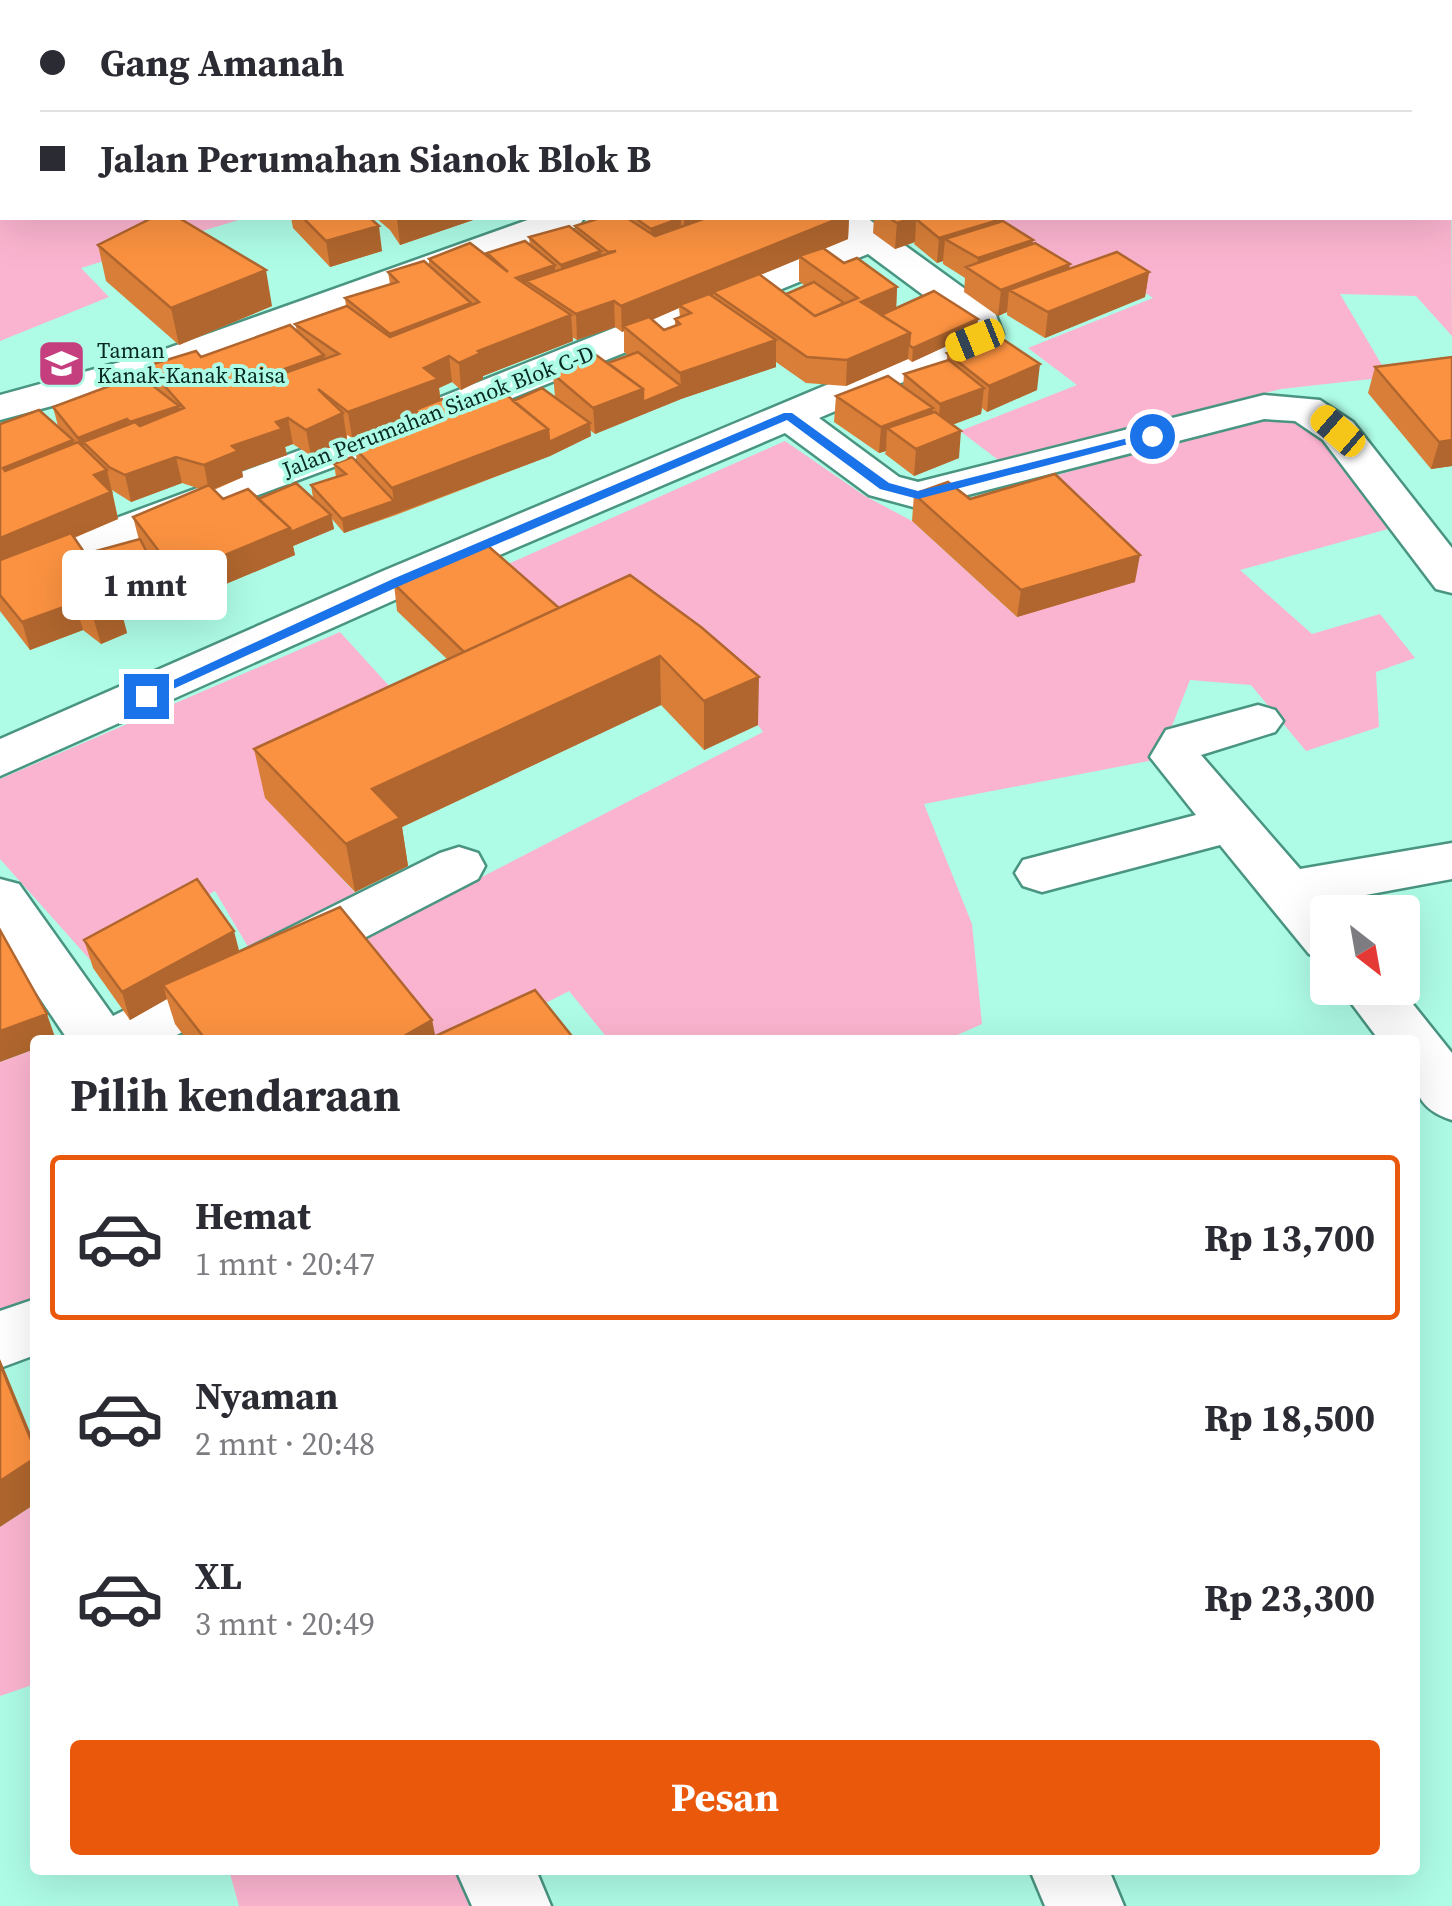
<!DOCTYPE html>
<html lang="id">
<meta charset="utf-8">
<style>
:root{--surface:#fff;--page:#f7f7f7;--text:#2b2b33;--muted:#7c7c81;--line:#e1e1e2;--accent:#ea580c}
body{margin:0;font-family:"Source Serif 4",serif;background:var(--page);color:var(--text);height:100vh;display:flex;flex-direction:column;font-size:38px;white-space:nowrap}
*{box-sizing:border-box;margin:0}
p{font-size:32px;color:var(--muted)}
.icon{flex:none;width:55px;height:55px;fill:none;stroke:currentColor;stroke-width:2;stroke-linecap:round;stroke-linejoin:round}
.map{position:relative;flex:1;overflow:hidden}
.sheet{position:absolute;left:30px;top:1035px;width:1390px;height:840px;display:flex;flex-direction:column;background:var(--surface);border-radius:10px;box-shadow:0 10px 40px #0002}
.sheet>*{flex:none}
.top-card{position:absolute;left:0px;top:0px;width:1452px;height:220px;box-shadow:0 10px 40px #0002;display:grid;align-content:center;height:220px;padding:0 40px;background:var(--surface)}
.needle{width:65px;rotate:149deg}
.tools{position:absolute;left:1310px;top:895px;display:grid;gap:20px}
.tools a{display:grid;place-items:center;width:110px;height:110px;border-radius:10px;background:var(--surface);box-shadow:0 10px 40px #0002;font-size:50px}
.end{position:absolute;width:45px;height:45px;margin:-22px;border:12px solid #1a73e8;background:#fff;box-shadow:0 0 0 5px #fff}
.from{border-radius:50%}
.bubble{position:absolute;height:70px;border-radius:10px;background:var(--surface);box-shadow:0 10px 40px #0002;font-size:32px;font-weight:700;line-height:70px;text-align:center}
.car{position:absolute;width:30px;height:60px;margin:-30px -15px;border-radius:12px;box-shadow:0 0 8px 2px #0007;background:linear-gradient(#f5c518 24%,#345 0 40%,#f5c518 0 76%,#345 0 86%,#f5c518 0)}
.top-card b{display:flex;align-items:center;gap:35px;height:95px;font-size:38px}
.top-card b+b{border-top:2px solid var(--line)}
.top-card i{width:25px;height:25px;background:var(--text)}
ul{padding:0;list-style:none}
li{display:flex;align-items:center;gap:30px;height:165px;margin:0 20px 15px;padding:0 20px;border:5px solid transparent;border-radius:10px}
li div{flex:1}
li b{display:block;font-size:38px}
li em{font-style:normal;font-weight:700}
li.active{border-color:var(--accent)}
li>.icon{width:90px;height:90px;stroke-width:1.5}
h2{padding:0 40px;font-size:45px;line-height:120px}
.action{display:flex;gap:20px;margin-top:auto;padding:20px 40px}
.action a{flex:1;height:115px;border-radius:10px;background:var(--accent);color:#fff;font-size:40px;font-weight:700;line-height:115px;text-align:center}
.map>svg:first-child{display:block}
.green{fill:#fbb4cf}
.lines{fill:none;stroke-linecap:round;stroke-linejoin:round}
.stream{fill:#c3b3f6;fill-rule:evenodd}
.minor-casing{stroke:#499582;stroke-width:5}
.minor{fill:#fff;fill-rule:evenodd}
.wall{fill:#d87e38;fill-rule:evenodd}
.shaded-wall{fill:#b0662e}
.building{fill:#fb9241;stroke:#b0662e;stroke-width:2.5}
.route{fill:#1a73e8}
.labels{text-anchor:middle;stroke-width:8;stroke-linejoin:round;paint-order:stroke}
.far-poi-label{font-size:22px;fill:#072921;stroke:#aefce6;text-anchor:start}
.far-street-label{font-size:22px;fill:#072921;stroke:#aefce6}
</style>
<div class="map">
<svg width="1452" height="1906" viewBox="0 0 1452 1906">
<rect width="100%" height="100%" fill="#aefce6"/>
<!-- green -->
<path class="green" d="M1450,33L1452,336L1416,296L1340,294L1389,377L1281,389L1001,462L960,431L1077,385L1028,348L1153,298L1115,272L1072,291L967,218H1450Z
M0,83L2,218H245L81,268L109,297L0,341Z
M1300,413L1332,445L1388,529L1240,570L1312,634L1380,614L1415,658L1376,672L1379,727L1306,751L1251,685L1190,680L1159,759L924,804L972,924L982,1024L946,1040H609L569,991L474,1040H424L348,946L763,732L758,725L577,649L490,572L785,441L865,496L912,521L1017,617L1036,481L1266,416Z
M340,632L421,721L266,798L362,900L254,957L215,891L92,962L0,859V779Z
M35,1049V1305L0,1319V1062Z
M35,1504V1684L0,1696V1527Z
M229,1870H466L483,1906H239Z"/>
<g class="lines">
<!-- stream -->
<path class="stream" d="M517,0H527L528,2H518Z
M1450,30H1452V36H1450Z"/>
<defs>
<path id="minor" d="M525,0H557L559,2H527Z
M533,218H584L579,226L185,370L0,420V395L157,352Z
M826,218H867L994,310L1003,334L997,342L819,418L899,477L918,482L1264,395L1320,400L1353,422L1452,548V593L1436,589L1323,440L1295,421L1264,419L917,508L869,495L785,433L415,591L0,776V739L383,571L962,328L961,323L868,254L436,429L0,591V561L406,411L845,236Z
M1258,705L1275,710L1283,721L1275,732L1201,755L1300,869L1452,843V879L1328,902L1336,912H1328V960L1309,954L1220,845L1042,892L1023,886L1015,873L1023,860L1196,815L1150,757L1166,730Z
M459,847L478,853L485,866L478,879L167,1040H68L0,939V879L19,884L113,1016L440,853Z
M1340,988H1400L1452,1053V1120C1408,1106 1415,1079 1415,1040H1379Z
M35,1299V1355L0,1368V1311Z
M456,1870H536L551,1906H472Z
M1030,1870H1109L1124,1906H1045Z"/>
</defs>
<!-- minor casing -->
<use href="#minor" class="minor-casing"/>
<!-- minor -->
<use href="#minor" class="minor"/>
</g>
<!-- wall -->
<path class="wall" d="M1054,0H1235V2H1053Z
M1247,0H1292L1283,2H1252Z
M291,218H370L382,251L330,267L293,228Z
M376,218H479L400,245L390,230Z
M600,218H849L848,239L824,249L844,263L897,287L896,308L977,332L912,362L908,359L846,386L806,383L776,362V367L681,399L595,434L590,430L591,436L550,456L396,515L344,533L332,519L334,529L293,546L295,555L183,602L148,555L162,590L118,604L127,633L101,644L83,630L30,650L0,611V424L58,426L53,407L151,384L147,366L201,357L297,331L295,324L346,306L345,298L390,284L388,272L429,266V259L488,257L487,253L530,246L529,237L575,231V226ZM799,259V281L805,286L786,294L760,275ZM679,308L680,318L675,319V326L664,330L652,320ZM615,327L622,332L624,331V352L629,356L608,363L553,374L555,397L513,401L455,410L440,399L439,388L452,382L461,390L483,379V376L573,341L572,337L577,340ZM416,414L417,426L355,448L357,462L334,464L336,477L311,485L313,498L223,499L214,490L243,477L242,471L287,455L285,447L293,444L311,456L347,440V435L352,438ZM182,483L200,489L133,517L139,540L85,554L74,538L118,519L112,490L131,502Z
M874,218H1000L1002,219L1001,222L1069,268L1149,272L1145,297L1045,338L1007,315V312L998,316L964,292L965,278L943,264V261L937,263L914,244L915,242L895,249L873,233Z
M98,245L272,306L179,345L106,281Z
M947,353L1037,390L987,412L982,408L981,414L952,425L959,458L914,476L885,454L886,451L879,453L834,422L836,396L903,387L904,374L947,361Z
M1452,357V466L1431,469L1368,393L1375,367Z
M914,494L970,499L1135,582L1017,617L912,521Z
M630,575L758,725L704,750L661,705L402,827L408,866L355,892L265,798L254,749L448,660L397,611L394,584L559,608Z
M84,940L239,952L432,1020L435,1036L575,1040H187L175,1024L167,999L130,1020L93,968Z"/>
<!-- shaded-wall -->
<path class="shaded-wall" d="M247,0H287L277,2H247Z
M1208,0H1235V2H1199Z
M1263,0H1292L1283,2H1263Z
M1452,4V27H1450V5Z
M397,218H479L400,245Z
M681,218V243L652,255L651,229Z
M684,218H723L684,242Z
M840,218H849L848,239L802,258L799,256V259L716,293L713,292V295L683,307L679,305V308L628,330L623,326L624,331L622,332L621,306Z
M913,218H967L916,219L915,242L895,249L897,223Z
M1002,219L999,244L945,239L943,261L937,263L939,238Z
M379,226L382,251L330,267L326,241Z
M1033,240L1030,266L976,273L978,258Z
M601,251L602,276L563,291L561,265Z
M1070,264L1066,289L1009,290L1007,312L998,316L1001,290Z
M555,265L556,290L526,281L527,301L516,278Z
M266,270L272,306L179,345L171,308Z
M1149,272L1145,297L1045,338L1048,312Z
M897,287L896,313L868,320L861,302Z
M614,301L615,327L577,340L576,314Z
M471,303L474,329L393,360L390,334Z
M571,315L573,341L483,376V379L461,390L459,363L478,351Z
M978,319L977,332L912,362L913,348Z
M910,333L908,359L846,386L847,360Z
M776,340V367L681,399L595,434L593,408L643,389L681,386L680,373Z
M324,355L328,381L278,399L273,373Z
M449,356L452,382L439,388L441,405L415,410L416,414L352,438L348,412L424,368Z
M1040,364L1037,390L987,412L989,386Z
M984,388L981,414L938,430L940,404Z
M179,406L185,432L137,448L130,422Z
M933,408L931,434L887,428L886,451L879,453L881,427Z
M343,413L347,440L311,456L306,430Z
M288,418L293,444L285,447L287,455L242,471L243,477L209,491L204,465L232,446L276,422Z
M127,419L133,445L83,442L88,463L85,464L78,438Z
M590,423L591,436L550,456L344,533L342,519L394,501L392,488L548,429Z
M961,431L959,458L914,476L916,449Z
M73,440L80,466L11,495L3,468Z
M1452,440V466L1431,469L1439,442Z
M176,457L182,483L131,502L125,475Z
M107,470L118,519L2,568L0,577V538L94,475Z
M331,515L334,529L293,546L295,555L183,602L177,575L290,528Z
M1140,555L1135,582L1017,617L1021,590Z
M159,576L162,590L109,607L105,593Z
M75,603L83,630L30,650L22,622Z
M120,605L127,633L101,644L93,617Z
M660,656L661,705L402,827L408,866L355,892L346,844L372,789Z
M759,677L758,725L704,750V701Z
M234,931L241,958L163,985L167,999L130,1020L122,992Z
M47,1014L56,1040H35V1049L0,1062V1031Z
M432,1020L436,1040H397Z
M0,1359L35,1444V1450L0,1364Z
M35,1458V1504L0,1527V1481Z"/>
<!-- building -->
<path class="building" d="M1077,0H1208L1199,2H1081Z
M1349,0H1452V4L1450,5V2H1353Z
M152,218H179L266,270L171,308L98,245Z
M303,218H370L379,226L326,241Z
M600,218H627L655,236L706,218H840L621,306L614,301L576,314L526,281L616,251L608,252L575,226Z
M635,218H681L651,229Z
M889,218H913L897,223Z
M919,218H1000L1002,219L939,238L916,219Z
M1003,221L1033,240L978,258L945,239Z
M569,226L601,251L561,265L529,237Z
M525,241L555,265L516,278L571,315L478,351L481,353L459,363L449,356L424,368L438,379L348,412L318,389L343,413L306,430L288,418L276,422L282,429L232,446L238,451L204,465L176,457L125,475L109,467L83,442L135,422L140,426L184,408L147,366L196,351L201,357L290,325L324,355L273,373L276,376L339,354L295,324L347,306L390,337L479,302L429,259L470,243L508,272L487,253Z
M1035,243L1070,264L1001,290L966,267Z
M823,248L844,263L857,258L897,287L861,302L910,333L847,360L807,357L713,292L759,274L815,316L858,298L799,256Z
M1117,252L1149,272L1048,312L1009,290Z
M424,261L471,303L390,334L345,298L398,282L388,272Z
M814,282L844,303L815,316L786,294Z
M934,291L978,319L913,348L909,345L910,333L881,315Z
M709,294L776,340L680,373L623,326L649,317L664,330L680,324L675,319L691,313L679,305Z
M995,334L1040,364L989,386L947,353Z
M638,352L681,386L643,402V389L608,363Z
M596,355L643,389L593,408L553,374Z
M1452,357V440L1439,442L1375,367Z
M949,360L984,388L940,404L904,374Z
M139,375L179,406L130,422L127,419L78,438L53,407Z
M888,376L933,408L881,427L836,396Z
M542,388L590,423L549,442L548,429L513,401Z
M503,392L548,429L392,488L355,448L429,422L415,410L442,399L455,410Z
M39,410L73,440L3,468L5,471L78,442L107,470L94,475L111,492L0,538V424Z
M935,412L961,431L916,449L887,428Z
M352,457L394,501L342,519L311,485L346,474L334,464Z
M1055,474L1140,555L1021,590L914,494L948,482L970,499Z
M296,483L331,515L291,532L290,528L258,499Z
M209,485L223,499L248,489L290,528L177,575L133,517Z
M71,533L120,605L93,617L75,603L22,622L0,595V560Z
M140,539L159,576L110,591L85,554Z
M487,545L559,608L464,652L394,584Z
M630,575L701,627L759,677L704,701L660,656L372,789L400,818L346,844L254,749Z
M197,879L234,931L122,992L84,940Z
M340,907L432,1020L397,1040H206L163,985Z
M0,930L47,1014L0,1031Z
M535,990L575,1040H427Z
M0,1364L35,1450V1458L0,1481Z"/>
<!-- route -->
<path class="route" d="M784,413H792L889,483L918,491L1152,432L1159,436L918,499L880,489L787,420L404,584L151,699L139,696L395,578Z"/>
<!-- icons -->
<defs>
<symbol id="school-square" viewBox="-11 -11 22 22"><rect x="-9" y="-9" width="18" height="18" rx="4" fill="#c53e7e" stroke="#aefce6"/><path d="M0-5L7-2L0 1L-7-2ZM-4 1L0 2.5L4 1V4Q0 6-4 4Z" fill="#fff"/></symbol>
</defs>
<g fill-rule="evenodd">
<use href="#school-square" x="34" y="336" width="55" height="55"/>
</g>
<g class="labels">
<!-- far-poi labels -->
<g class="far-poi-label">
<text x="97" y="358">Taman<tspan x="97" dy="25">Kanak-Kanak Raisa</tspan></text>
</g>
<!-- far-street labels -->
<g class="far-street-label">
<text transform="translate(438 411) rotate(-21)" y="8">Jalan Perumahan Sianok Blok C-D</text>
</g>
</g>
</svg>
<div class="tools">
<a><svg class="needle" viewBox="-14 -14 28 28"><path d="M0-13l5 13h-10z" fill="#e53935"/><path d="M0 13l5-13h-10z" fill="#7c7c81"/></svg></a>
</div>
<i class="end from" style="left:1152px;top:436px"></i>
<i class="end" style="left:146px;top:696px"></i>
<div class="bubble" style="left:62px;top:550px;width:165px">1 mnt</div>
<i class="car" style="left:975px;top:340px;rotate:248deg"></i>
<i class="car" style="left:1338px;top:431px;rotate:311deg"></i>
<div class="top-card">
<b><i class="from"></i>Gang Amanah</b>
<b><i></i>Jalan Perumahan Sianok Blok B</b>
</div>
<section class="sheet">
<h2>Pilih kendaraan</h2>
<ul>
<li class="active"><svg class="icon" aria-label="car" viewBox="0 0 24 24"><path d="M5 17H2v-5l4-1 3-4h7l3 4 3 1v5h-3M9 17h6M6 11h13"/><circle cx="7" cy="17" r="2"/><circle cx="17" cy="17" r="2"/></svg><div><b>Hemat</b><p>1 mnt · 20:47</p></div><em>Rp 13,700</em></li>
<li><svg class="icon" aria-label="car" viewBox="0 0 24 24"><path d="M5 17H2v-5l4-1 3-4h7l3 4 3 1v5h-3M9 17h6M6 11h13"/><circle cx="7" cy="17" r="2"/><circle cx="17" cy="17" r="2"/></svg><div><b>Nyaman</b><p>2 mnt · 20:48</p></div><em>Rp 18,500</em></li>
<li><svg class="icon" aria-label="car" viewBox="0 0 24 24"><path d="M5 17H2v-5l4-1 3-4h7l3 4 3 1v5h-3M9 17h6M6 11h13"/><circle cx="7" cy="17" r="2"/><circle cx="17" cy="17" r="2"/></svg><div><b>XL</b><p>3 mnt · 20:49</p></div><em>Rp 23,300</em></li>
</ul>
<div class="action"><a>Pesan</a></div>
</section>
</div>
